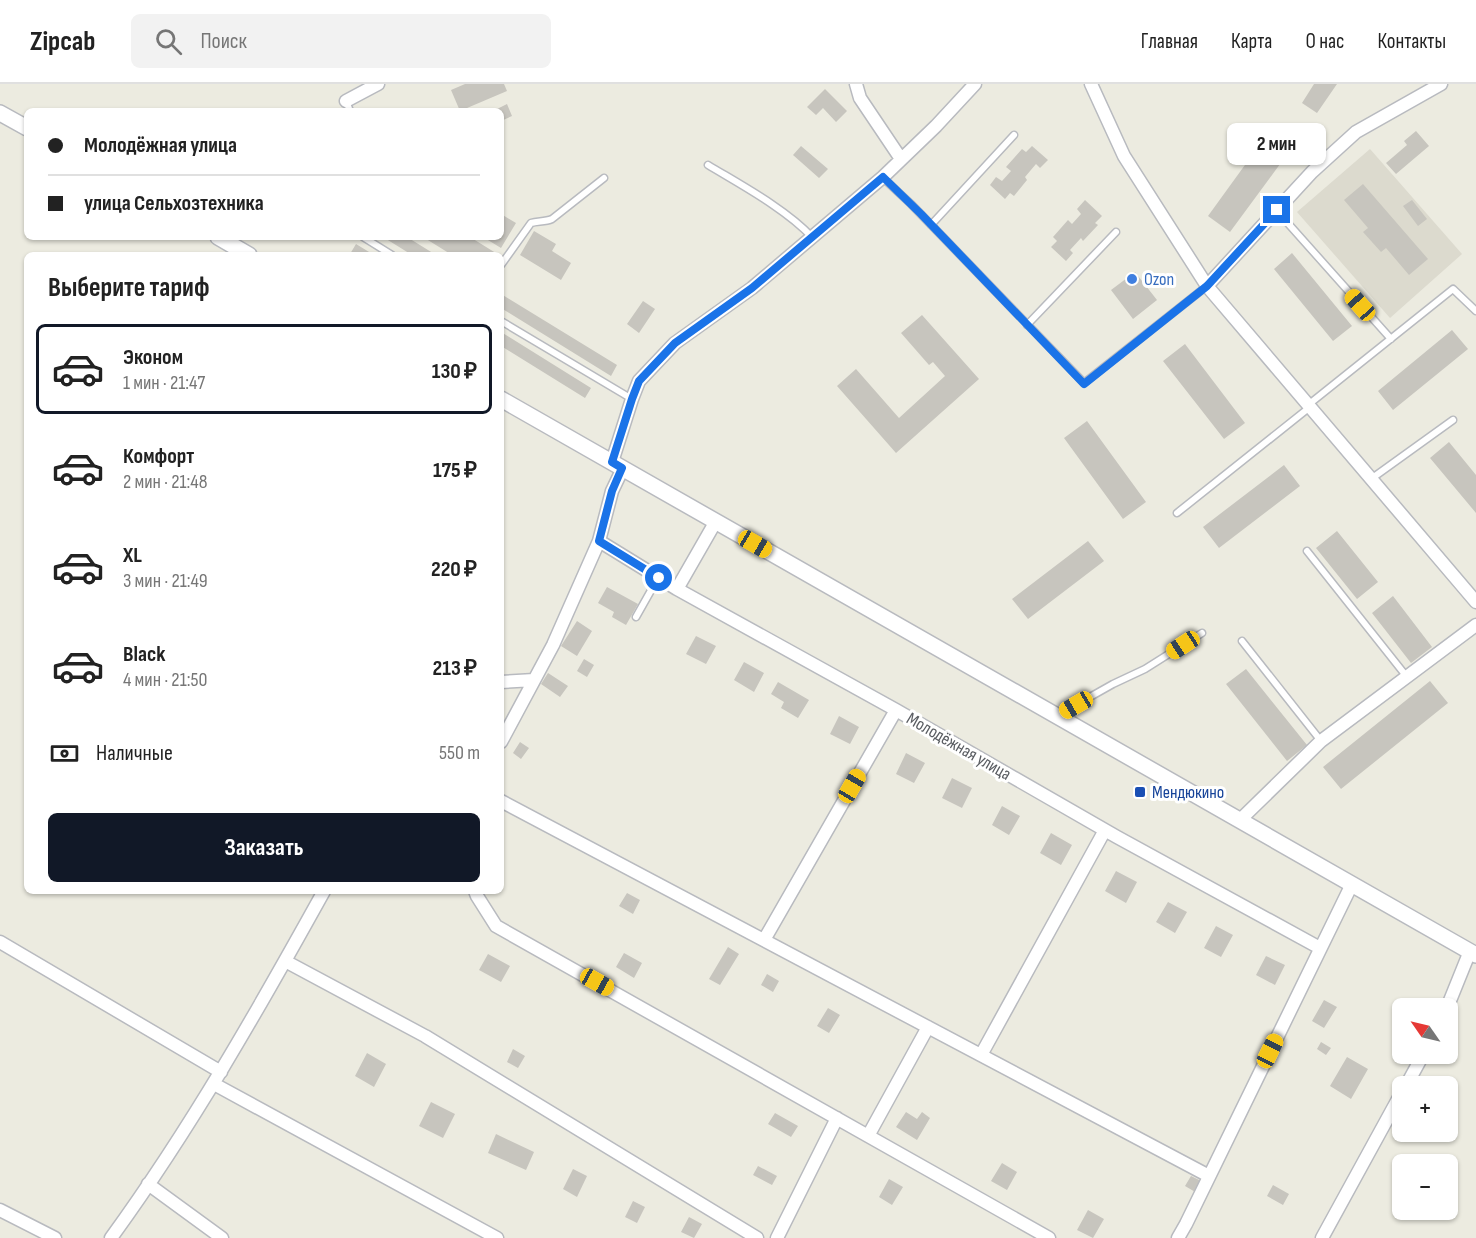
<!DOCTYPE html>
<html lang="ru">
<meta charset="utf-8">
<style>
:root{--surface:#fff;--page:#f2f2f2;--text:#222;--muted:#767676;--line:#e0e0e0;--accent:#111827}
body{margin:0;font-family:"Sofia Sans Condensed",sans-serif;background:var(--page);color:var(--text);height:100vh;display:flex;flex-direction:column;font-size:22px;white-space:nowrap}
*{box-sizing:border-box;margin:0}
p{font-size:20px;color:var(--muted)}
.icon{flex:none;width:33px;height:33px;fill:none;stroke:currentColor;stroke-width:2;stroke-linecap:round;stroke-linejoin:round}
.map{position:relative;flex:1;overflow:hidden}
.details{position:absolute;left:24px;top:168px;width:480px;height:642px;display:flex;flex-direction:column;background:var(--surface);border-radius:9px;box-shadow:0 2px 4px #0004}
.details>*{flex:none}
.banner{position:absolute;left:24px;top:24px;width:480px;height:132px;border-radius:9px;box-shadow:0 2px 4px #0004;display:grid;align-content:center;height:132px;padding:0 24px;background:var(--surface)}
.needle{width:39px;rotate:304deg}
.buttons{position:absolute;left:1392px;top:914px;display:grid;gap:12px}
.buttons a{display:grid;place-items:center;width:66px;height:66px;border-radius:9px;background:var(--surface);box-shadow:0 2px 4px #0004;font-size:30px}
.end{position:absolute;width:27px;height:27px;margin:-14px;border:8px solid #1a73e8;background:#fff;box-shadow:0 0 0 3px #fff}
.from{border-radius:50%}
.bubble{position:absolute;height:42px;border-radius:9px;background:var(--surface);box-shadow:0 2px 4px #0004;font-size:20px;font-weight:700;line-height:42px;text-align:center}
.car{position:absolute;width:18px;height:36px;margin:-18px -9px;border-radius:8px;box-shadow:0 0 4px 2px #0007;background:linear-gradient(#f5c518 24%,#345 0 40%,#f5c518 0 76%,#345 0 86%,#f5c518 0)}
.banner b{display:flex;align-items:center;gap:21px;height:57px;font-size:22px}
.banner b+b{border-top:2px solid var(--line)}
.banner i{width:15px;height:15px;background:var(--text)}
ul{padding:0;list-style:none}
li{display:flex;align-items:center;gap:18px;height:90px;margin:0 12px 9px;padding:0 12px;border:3px solid transparent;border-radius:9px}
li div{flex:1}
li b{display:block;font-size:22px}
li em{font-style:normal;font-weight:700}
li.on{border-color:var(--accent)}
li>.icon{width:54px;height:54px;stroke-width:1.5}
h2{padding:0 24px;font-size:27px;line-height:72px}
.pay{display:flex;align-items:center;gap:15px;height:66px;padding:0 24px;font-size:22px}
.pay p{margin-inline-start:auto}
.cta{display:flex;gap:12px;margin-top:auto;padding:12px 24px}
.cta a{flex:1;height:69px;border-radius:9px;background:var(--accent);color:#fff;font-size:24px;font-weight:700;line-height:69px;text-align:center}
header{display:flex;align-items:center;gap:36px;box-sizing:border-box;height:84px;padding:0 30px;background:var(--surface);border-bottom:2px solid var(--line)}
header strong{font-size:28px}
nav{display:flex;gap:33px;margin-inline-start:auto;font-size:21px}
.search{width:420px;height:54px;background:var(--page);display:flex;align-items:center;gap:15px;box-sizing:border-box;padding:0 21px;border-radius:9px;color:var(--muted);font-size:22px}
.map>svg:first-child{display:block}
.education{fill:#dcdace}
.building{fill:#c7c5be}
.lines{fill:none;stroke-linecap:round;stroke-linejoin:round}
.service-casing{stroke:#b8babf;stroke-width:9}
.minor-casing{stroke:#b8babf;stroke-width:15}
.tertiary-casing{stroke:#b8babf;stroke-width:18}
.service{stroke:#fff;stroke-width:6}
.minor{stroke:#fff;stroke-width:12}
.tertiary{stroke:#fff;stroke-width:15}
.route{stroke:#1a73e8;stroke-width:8}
.shop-dot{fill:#3f7fe0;stroke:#fff;stroke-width:2}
.transit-dot{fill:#1a4fb4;stroke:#fff;stroke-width:2}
.labels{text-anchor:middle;stroke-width:6;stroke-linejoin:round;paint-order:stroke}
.shop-label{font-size:18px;fill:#366cbe;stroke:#fff;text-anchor:start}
.street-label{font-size:18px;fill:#595c61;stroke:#fff}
.transit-label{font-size:18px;fill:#164399;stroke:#fff;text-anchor:start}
</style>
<header>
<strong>Zipcab</strong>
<div class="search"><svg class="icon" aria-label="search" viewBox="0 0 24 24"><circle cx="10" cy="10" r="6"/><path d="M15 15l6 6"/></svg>Поиск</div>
<nav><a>Главная</a><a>Карта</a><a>О нас</a><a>Контакты</a></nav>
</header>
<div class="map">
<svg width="1476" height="1154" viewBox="0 0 1476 1154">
<rect width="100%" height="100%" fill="#ecebe0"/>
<!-- education -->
<path class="education" d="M1370,65L1462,170L1390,234L1297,128Z"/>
<!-- building -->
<path class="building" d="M465,0H504L507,7L460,27L451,6Z
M1314,0H1337L1317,29L1302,19Z
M825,5L847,27L836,38L823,24L816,31L807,23Z
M507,20L512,32L501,37V27H493Z
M1271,45L1294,61L1230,148L1208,132Z
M1416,47L1429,62L1396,90L1386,79L1407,61L1404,57Z
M801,62L828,85L819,94L793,71Z
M1032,62L1048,76L1040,84L1036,80L1025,93L1027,96L1014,112L1010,109L1005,115L990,101L996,93L1002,97L1011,87L1006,83L1022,65L1026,68Z
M1363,100L1428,175L1409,191L1386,164L1381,168L1363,148L1368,144L1344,116Z
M1085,116L1102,132L1095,139L1098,141L1083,157L1081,154L1070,166L1073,169L1066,177L1051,163L1057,157L1053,153L1068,136L1072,140L1081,130L1077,125Z
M1412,116L1427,135L1418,142L1403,122Z
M501,130L516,139L501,164L483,153H501Z
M534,147L556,160L552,167L571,179L561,196L520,171Z
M383,153H407L436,171H412Z
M423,153H470L499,171H452Z
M356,160L374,171L350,170Z
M1292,169L1352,242L1333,257L1274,185Z
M1135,188L1157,216L1133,235L1111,206Z
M501,210L617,281L611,292L501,224Z
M643,217L655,225L639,249L627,240Z
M922,231L979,295L896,369L837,302L856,285L899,334L945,292L933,278L929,281L901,249Z
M1452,246L1468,265L1393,326L1378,307Z
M501,248L591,304L585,314L501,262Z
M1185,260L1245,339L1224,355L1163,277Z
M1087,337L1146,418L1123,435L1064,354Z
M1449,358L1476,391V429L1430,374Z
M1284,381L1300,402L1219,464L1203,443Z
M1337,447L1378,498L1357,515L1316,464Z
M1088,457L1104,477L1028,535L1012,515Z
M607,503L638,520L626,541L612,533L614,528L598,519Z
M1393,512L1432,563L1411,579L1372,529Z
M577,537L592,547L577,572L561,562Z
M696,552L716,562L706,580L686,570Z
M584,575L594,581L587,593L577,587Z
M744,578L764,589L754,608L734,596Z
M1246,585L1307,661L1287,677L1226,600Z
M548,589L568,602L560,613L541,600Z
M1430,597L1448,619L1341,705L1323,683Z
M778,598L809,616L798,634L781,624L784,618L771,610Z
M839,632L859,643L850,660L830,650Z
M520,658L529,664L521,675L513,669Z
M906,669L925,679L914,699L896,690Z
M952,694L972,704L962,724L942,714Z
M1002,722L1020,732L1009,751L992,741Z
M1051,749L1072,761L1061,781L1040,769Z
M1116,787L1137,798L1126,819L1105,807Z
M627,809L640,816L633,830L619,822Z
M1168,818L1187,828L1175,849L1156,838Z
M1216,842L1233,851L1221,873L1204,864Z
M728,863L739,870L720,901L709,895Z
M624,869L642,879L634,894L616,883Z
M488,870L510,882L501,898L479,886Z
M1266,872L1285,881L1275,901L1256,891Z
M767,890L779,897L773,908L761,901Z
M1324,916L1337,923L1324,944L1312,937Z
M828,924L840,931L829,949L817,942Z
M1321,958L1331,964L1326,971L1317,965Z
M513,965L525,972L518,984L507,978Z
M367,969L386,980L374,1003L355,992Z
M1347,973L1368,985L1351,1015L1330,1002Z
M431,1018L455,1030L443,1054L419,1042Z
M906,1028L917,1035L922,1028L930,1034L917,1056L896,1043Z
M775,1029L798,1042L791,1053L768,1040Z
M496,1050L534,1068L526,1086L488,1069Z
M1002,1079L1017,1088L1007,1106L991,1097Z
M758,1082L777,1092L772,1101L753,1091Z
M573,1085L587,1092L577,1113L563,1105Z
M1191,1092L1203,1098L1197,1109L1185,1102Z
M889,1095L903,1103L892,1121L879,1113Z
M1273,1101L1289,1110L1283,1121L1267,1112Z
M633,1117L645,1123L637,1139L625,1133Z
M1088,1126L1104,1135L1093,1154L1077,1146Z
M689,1133L702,1140L694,1154L681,1148Z"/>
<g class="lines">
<defs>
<path id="service" d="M346,17L350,27
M708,81C741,101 786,125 812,153
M883,94L911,120L1084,299L1207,202
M1277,127L1391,255
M931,141L1014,51
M363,153L392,171
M501,181L531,139C538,137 545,138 552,135L604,94
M501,237L632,315
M1027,241L1116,148
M1308,321L1453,205L1476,227
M1371,395L1453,336
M1177,429L1310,323
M1307,467L1407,593
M636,533L658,494
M1242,557L1321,657
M1058,631L1113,600L1145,585L1202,549"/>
<path id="minor" d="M856,0L860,14L901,75
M1091,0L1124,72L1207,202L1476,518
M346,17L378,0
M1207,202L1312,88L1356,48L1441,0
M612,378L632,315L639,297L675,259L752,204L883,93L936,42L975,0
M599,457L677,505L896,626L1117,753L1320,864
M677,505L716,437
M501,598L534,596
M501,658L553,561L599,457L612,407L623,384
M501,717L1209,1092
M1240,736L1321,657L1476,541
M475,807L477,812L496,842L1049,1154
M764,856L896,626
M0,858L221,988
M285,877L425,952L757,1154
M1447,924L1470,867
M981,971L1105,746
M214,1000L497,1154
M1406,1002L1424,969
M868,1052L928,943
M148,1100L222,1154
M0,1126L55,1154
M111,1154C191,1044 258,926 324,807
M777,1154L837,1034
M1178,1154L1186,1140L1352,800
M1322,1154L1402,1008"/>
<path id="tertiary" d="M0,29L27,44
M218,153L249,171
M501,315L1476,871"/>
</defs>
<!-- service casing -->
<use href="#service" class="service-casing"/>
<!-- minor casing -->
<use href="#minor" class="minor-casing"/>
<!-- tertiary casing -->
<use href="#tertiary" class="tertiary-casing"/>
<!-- service -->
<use href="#service" class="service"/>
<!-- minor -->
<use href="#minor" class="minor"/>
<!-- tertiary -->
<use href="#tertiary" class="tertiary"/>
</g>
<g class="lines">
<!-- route -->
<path class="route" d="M659,494L599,457L612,407L622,384L612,378L632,315L639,297L675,259L752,204L883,93L921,130L1084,300L1207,202L1277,126"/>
</g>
<!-- markers -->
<circle class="shop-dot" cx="1132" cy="195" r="6"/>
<rect class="transit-dot" x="1134" y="702" width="12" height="12" rx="3"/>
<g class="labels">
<!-- shop labels -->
<g class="shop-label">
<text x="1144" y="201">Ozon</text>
</g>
<!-- street labels -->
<g class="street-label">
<text transform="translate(959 662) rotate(30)" y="6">Молодёжная улица</text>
</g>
<!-- transit labels -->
<g class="transit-label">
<text x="1152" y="714">Мендюкино</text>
</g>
</g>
</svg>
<div class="buttons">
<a><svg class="needle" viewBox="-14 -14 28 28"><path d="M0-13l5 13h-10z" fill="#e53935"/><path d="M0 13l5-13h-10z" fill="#767676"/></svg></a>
<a>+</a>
<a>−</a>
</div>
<i class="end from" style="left:659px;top:494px"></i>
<i class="end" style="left:1277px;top:126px"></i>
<div class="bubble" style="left:1227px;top:39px;width:99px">2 мин</div>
<i class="car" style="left:1360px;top:221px;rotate:318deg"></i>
<i class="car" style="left:755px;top:460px;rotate:120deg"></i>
<i class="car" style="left:1183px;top:561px;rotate:237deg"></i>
<i class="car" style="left:1076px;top:621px;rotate:240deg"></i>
<i class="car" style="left:852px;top:702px;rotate:30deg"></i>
<i class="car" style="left:597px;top:898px;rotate:119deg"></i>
<i class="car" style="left:1270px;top:967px;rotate:26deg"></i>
<div class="banner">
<b><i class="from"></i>Молодёжная улица</b>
<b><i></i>улица Сельхозтехника</b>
</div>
<section class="details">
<h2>Выберите тариф</h2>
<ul>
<li class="on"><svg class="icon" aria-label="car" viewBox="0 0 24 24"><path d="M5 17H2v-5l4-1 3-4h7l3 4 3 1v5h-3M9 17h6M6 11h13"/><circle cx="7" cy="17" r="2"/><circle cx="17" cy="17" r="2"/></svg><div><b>Эконом</b><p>1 мин · 21:47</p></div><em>130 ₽</em></li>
<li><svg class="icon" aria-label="car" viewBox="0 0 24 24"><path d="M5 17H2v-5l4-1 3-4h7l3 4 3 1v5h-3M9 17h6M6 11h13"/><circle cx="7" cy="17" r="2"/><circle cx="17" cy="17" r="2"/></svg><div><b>Комфорт</b><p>2 мин · 21:48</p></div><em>175 ₽</em></li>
<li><svg class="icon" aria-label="car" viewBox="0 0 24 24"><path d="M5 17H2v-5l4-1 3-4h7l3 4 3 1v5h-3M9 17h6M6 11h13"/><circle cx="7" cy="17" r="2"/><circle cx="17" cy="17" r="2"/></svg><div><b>XL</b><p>3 мин · 21:49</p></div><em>220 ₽</em></li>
<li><svg class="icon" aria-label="car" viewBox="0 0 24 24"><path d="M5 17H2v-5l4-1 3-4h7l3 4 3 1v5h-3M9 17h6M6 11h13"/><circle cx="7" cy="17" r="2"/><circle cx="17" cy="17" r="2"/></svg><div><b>Black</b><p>4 мин · 21:50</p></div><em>213 ₽</em></li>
</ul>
<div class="pay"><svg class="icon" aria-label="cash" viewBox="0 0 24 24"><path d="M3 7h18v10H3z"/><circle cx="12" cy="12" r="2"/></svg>Наличные<p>550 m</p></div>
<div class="cta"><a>Заказать</a></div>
</section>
</div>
